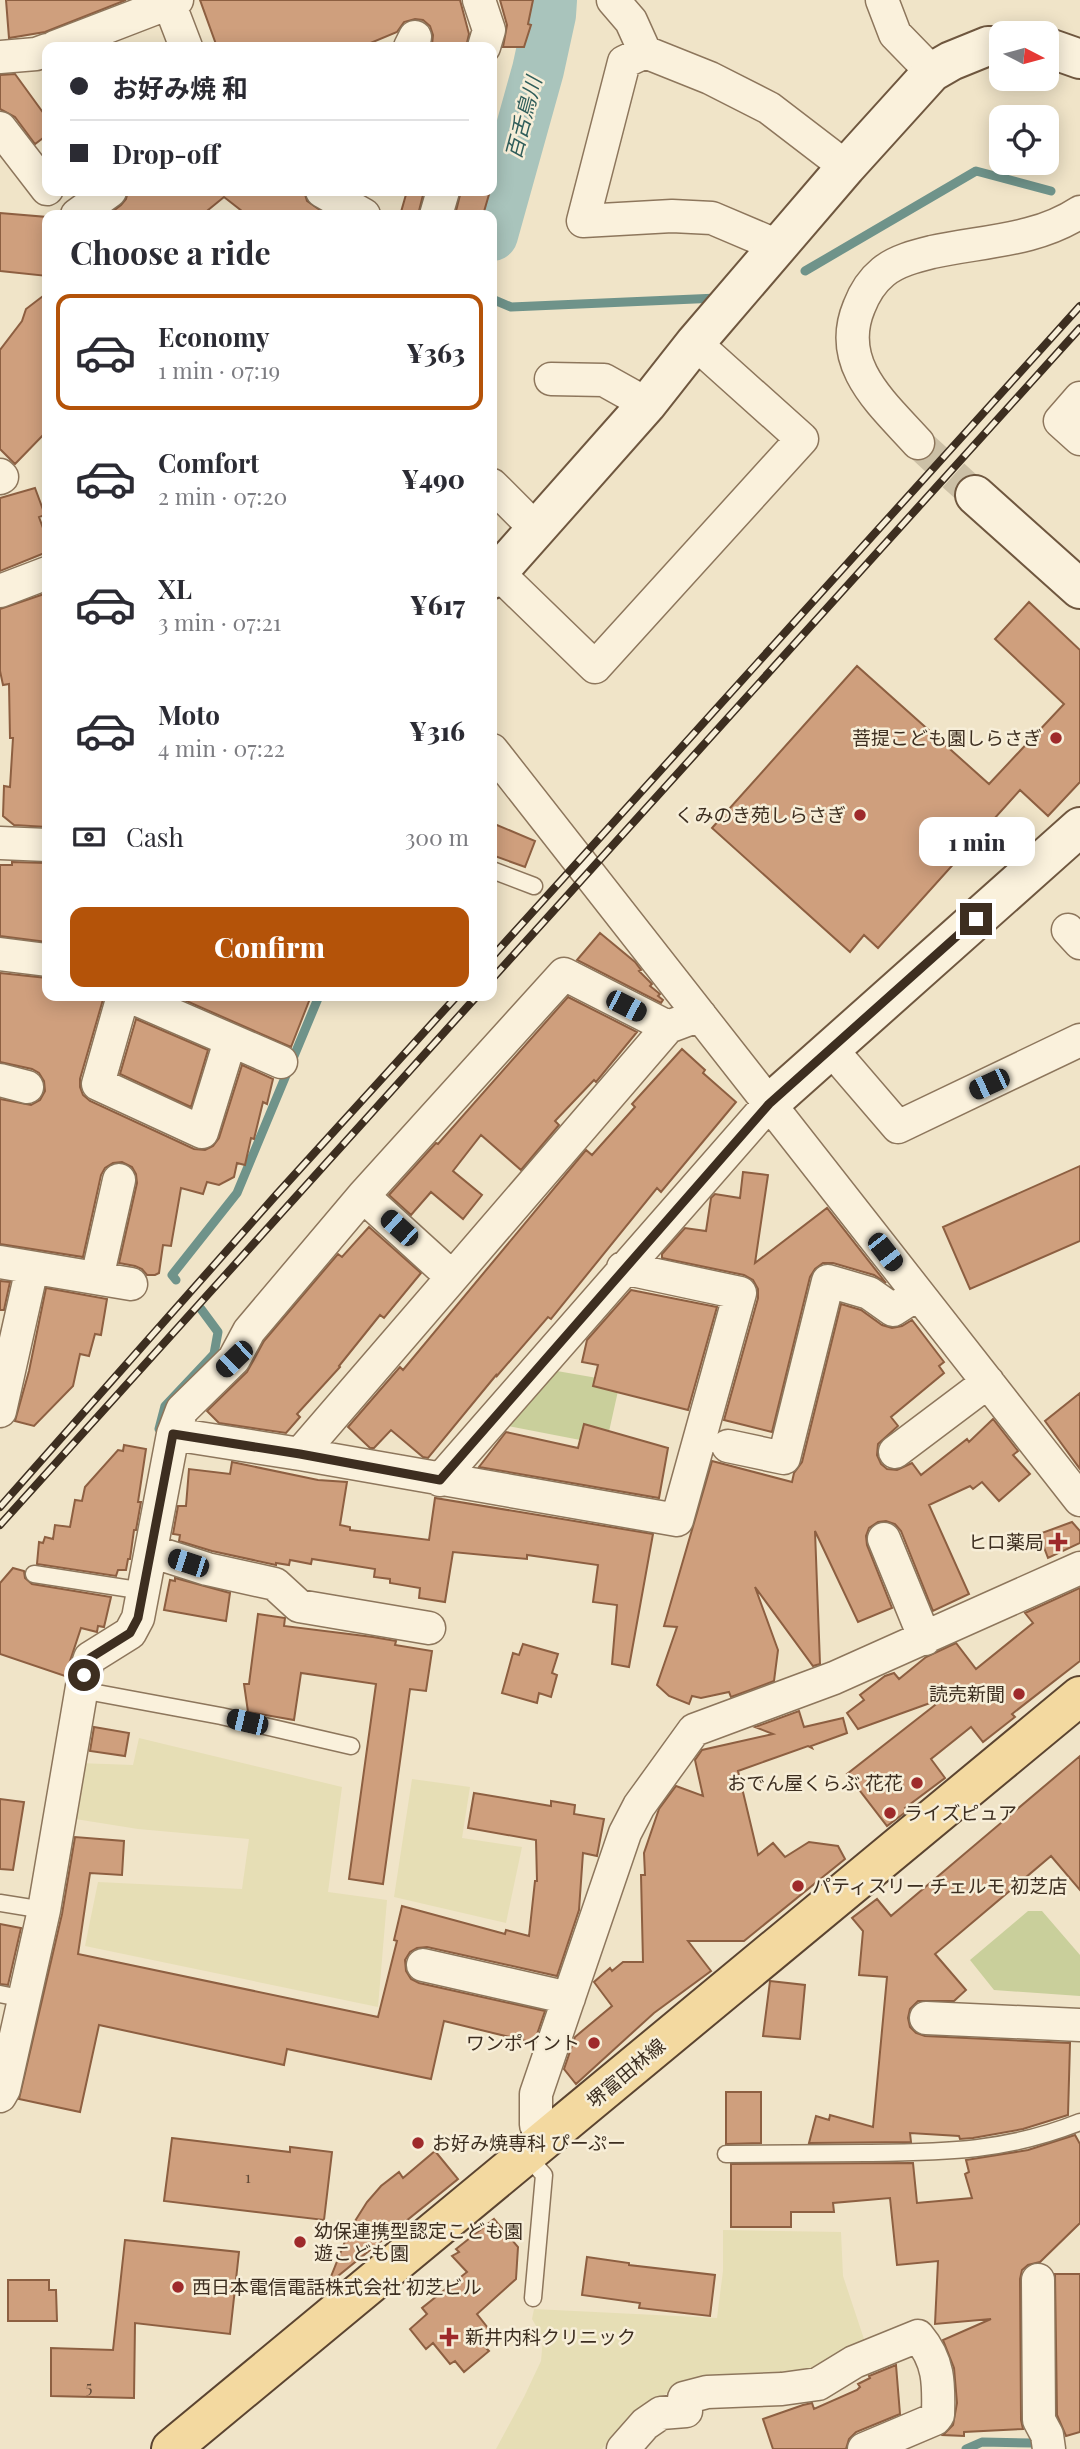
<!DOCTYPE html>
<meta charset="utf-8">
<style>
:root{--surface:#fff;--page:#f2f2f3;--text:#2b2b33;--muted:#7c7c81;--line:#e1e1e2;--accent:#b45309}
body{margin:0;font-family:"Playfair Display","Noto Sans JP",serif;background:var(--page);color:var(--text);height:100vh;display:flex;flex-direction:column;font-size:26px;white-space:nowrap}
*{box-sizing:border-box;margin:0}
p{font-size:23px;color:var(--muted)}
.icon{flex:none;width:38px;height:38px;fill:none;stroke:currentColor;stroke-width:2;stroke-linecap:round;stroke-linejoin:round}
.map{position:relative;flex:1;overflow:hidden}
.side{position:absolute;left:42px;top:210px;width:455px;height:791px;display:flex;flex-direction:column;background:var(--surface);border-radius:14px;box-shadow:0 4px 18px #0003}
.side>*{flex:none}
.banner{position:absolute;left:42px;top:42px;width:455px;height:154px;border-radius:14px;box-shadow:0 4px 18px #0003;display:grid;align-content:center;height:154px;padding:0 28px;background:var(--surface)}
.needle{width:46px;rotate:96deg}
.tools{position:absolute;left:989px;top:21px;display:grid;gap:14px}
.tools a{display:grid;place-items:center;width:70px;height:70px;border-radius:14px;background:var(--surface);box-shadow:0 4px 18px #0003;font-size:35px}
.end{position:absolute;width:32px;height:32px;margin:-16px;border:9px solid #3d2e20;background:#fff;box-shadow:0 0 0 4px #fff}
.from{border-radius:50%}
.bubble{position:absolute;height:49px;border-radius:14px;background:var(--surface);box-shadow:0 4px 18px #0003;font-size:23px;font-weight:800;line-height:49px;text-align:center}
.car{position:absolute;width:21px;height:42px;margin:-21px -10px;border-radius:9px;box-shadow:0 0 5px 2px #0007;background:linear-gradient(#222 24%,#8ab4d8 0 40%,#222 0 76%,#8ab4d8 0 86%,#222 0)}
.banner b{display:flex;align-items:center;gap:24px;height:66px;font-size:26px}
.banner b+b{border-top:2px solid var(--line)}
.banner i{width:18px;height:18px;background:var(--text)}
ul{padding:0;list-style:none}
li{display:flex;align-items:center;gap:21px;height:116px;margin:0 14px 10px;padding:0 14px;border:4px solid transparent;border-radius:14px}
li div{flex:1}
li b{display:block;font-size:26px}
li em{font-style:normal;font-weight:800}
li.active{border-color:var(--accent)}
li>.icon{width:63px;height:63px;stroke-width:1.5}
h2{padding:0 28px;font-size:32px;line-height:84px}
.pay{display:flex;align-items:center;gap:18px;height:77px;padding:0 28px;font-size:26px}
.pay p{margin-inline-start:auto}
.cta{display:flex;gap:14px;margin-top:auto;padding:14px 28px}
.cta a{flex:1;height:80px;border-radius:14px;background:var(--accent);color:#fff;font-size:28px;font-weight:800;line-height:80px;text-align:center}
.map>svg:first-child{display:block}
.farmland{fill:#e6deb5}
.green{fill:#c9cf9b}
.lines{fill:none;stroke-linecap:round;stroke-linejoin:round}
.stream{stroke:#6f938a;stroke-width:9}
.river{stroke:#a9c4bc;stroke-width:52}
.building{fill:#cf9f7d;stroke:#8d5f41;stroke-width:2}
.street-tunnel{stroke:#ccc0a6;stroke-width:32;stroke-dasharray:32 16;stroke-linecap:butt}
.lane-casing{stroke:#8d765c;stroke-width:19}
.street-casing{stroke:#8d765c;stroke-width:35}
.secondary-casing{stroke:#6f573f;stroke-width:42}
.primary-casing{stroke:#5b4430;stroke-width:42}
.lane{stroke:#faf1dc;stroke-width:16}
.street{stroke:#faf1dc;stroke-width:32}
.secondary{stroke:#faf1dc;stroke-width:38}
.primary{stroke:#f3d9a0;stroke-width:38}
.rail-casing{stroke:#3d2e20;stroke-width:8}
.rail{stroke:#f7eed8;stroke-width:5;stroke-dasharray:16;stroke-linecap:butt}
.route{stroke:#3d2e20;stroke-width:9}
.poi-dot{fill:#9e2a2b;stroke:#f7eed8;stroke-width:2.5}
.labels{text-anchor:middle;stroke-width:5;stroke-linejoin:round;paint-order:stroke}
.number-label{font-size:16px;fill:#624a37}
.poi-label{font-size:19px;fill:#3d2e20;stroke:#f7eed8;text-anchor:end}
.street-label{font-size:19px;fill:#3d2e20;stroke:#f7eed8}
.water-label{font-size:21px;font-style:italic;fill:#2f5d5a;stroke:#f7eed8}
</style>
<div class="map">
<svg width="1080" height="2449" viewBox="0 0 1080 2449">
<rect width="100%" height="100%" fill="#f0e4c8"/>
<!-- farmland -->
<path class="farmland" d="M139,1738L342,1787L328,1892L387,1900L378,2007L85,1946L98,1882L242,1889L249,1839L138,1829L69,1818L78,1763L133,1765Z
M412,1779L470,1787L462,1838L522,1847L506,1923L394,1897Z
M723,2230L841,2232L843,2276L865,2342L810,2372L676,2388L641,2408L602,2449H496L524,2397L541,2361L543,2338L532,2319L534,2309L717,2318L723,2271Z"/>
<!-- green -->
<path class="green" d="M557,1371L620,1382L606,1445L508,1426Z
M1028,1911H1042L1080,1955V1996L994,1990L970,1960Z"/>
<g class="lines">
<!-- stream -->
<path class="stream" d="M805,271L976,171L1051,191
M492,299L511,307L718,298
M176,1280L172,1275L237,1193L319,996
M159,1429L165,1406L214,1354L218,1332L201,1309
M966,2449L982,2442L1033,2443"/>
<!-- river -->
<path class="river" d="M492,235L538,70L550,15L551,0"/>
</g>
<!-- building -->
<path class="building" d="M6,0H126L45,32L9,38Z
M200,0H460L469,34L466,47H438L432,45L433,35L430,26L423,20L415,19L404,22L397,32L361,47H217Z
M500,0H533L528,24L531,25L524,47H503L507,25Z
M15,74L47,118V135L35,144L15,117L0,109V75Z
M128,191H304L307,201L327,215H247L224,197L202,215H108L121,205L126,199Z
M407,191H424L418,215L401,212Z
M461,191H490L483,215H455Z
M0,213L47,217V276L0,271Z
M47,293V431L15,464L0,449V350L22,321L26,309Z
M35,488L45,515L39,517L47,539V552L0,571V498Z
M47,593V827L14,825L3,816L4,786L10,787L13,738H10L9,684L3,685L0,671V609Z
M1029,602L1080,650V782L1048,816L1020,790L878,948L864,935L850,952L712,828L857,666L989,784L1064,704L995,639Z
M492,823L535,841L525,867L492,855Z
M12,862L47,863V942L0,936V865H12Z
M600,933L635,962L641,970L639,971L652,984L650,986L660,994L658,996L663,1000L661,1003L577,960Z
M0,973L47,978V996H104L80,1079V1087L83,1095L90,1101L194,1149L205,1150L213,1146L219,1138L242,1065L273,1079L267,1104L263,1102L254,1139L251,1138L245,1165L237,1163L234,1177L219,1185L207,1182L203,1194L181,1188L171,1246L163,1245L159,1273L155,1275H147L142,1269L135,1266L119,1263L137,1183L136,1174L132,1167L122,1162L113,1163L105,1168L101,1175L83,1257L0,1244V1099L31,1105L40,1100L45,1091L44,1081L39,1073L32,1069L0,1062Z
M175,996H311L291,1047Z
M568,997L637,1032L596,1082L594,1080L555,1121L559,1125L521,1170L481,1135L453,1171L482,1195L463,1219L431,1192L411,1215L389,1195L436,1143L438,1144Z
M136,1019L208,1050L191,1107L120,1074Z
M682,1049L705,1070L703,1073L736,1102L661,1192L657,1188L551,1319L548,1317L496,1377L497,1374L428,1458L423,1457L391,1430L374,1448H370L348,1427L400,1367L403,1370L586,1150L592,1155L635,1107L632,1104Z
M1080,1166V1241L970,1289L943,1227Z
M743,1172L768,1175L755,1263L827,1208L886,1283L874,1275L833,1263H823L815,1269L810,1277L772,1432L724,1420L758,1298V1289L753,1280L744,1275L662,1258V1254L685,1228L706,1231L711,1198L715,1194L740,1198Z
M369,1227L421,1273L384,1318L380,1315L339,1366L340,1367L297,1414L300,1417L286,1433L219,1423L207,1411L247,1372L264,1341L338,1254L342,1257Z
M0,1281L10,1282L4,1310H0Z
M46,1288L107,1299L101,1335L95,1334L89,1356L80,1354L73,1386L34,1426L15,1421L29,1371Z
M631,1290L717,1307L688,1410L593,1386L598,1365L582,1362L587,1340Z
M841,1304L861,1310L882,1325L892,1328L902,1326L912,1320L944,1362L939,1366L944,1373L891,1417L898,1426L878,1444L877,1455L881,1464L887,1469L897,1470L912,1463L921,1475L967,1439L969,1442L993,1419L1018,1451L1013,1455L1030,1474L999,1501L982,1482L973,1489L970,1486L929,1505L969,1594L933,1611L901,1531L895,1524L886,1521L878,1522L869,1528L866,1536L867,1545L892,1608L858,1622L815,1531L820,1664L813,1666L755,1587L778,1650L774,1681L731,1697L729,1692L701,1698L692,1696L689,1704L669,1696L657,1685L677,1627L664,1626L712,1461L792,1482L794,1473L802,1462Z
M1080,1393V1469L1045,1421Z
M584,1424L668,1448L659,1498L479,1467L506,1432L578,1448Z
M124,1445L146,1449L138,1502H141L136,1530H134L130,1559H128L126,1570H118L116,1576L37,1564L39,1542L43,1543L45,1537L53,1539L55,1525L70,1527L75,1500L82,1501L85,1487L118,1450L123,1451Z
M232,1462L318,1480L347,1482L340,1525L350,1527V1530L429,1540L435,1498L653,1534L629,1667L612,1664L617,1605L593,1602L598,1565L527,1555V1559L453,1552L445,1602L419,1598L420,1588L390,1583V1579L374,1577L375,1569L312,1559L311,1564L290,1560L289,1565L276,1563V1565L212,1551L179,1541L180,1535L173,1534L178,1506H186L189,1469L230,1474Z
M1072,1522L1080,1531V1543L1048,1558L1039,1534Z
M13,1568L24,1571L25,1578L32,1584L111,1597L104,1627L98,1626L97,1632L81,1628L65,1676L0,1654V1583Z
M175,1578L230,1593L226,1621L164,1610L170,1580L175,1581Z
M1080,1588V1661L1012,1714L1015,1717L983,1742L971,1727L931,1759L945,1778L905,1808L907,1811L887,1826L847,1774L944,1698L858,1729L847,1713L864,1700L860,1695L885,1676L894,1673L899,1679L926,1657L956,1643L976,1669L1033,1623L1025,1613Z
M258,1614L285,1618L284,1626L373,1637L396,1641L395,1645L432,1651L426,1691L410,1689L383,1884L349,1879L376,1684L301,1673L294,1720L248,1712L244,1684H249Z
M523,1644L558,1654L552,1673L557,1675L551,1697L539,1693L537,1703L502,1693L513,1653L519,1655Z
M799,1711L804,1727L843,1718L847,1733L811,1746L812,1748L808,1746L738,1771L758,1855L773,1843L785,1857L809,1842L838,1846L845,1859L744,1941H688L711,1971L654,2013L576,2084L564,2069L575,2037L612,2006L594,1982L610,1968L612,1971L623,1962H643L641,1875H645L644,1853L659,1809L676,1786L703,1796L695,1760L702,1750L773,1734L755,1727Z
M94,1727L129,1733L125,1756L90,1751Z
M1080,1756V1890L1051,1856L935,1954L966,1990L954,2001H918L910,2009L908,2018L910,2027L916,2033L925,2036L1070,2043L1068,2115L1023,2129L973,2138L960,2139L959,2136L910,2133L911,2142L809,2143L816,2116L829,2120L830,2115L873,2127L887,1977L859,1975L863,1931L852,1918L877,1899L891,1916Z
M474,1793L551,1806V1801L575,1805L574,1814L604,1819L597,1856L583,1853L579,1910L557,1976L427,1947L417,1948L410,1952L405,1960L406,1971L411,1979L419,1983L545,2011L534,2043L444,2021L431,2079L287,2049L284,2065L99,2025L80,2112L19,2099L62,1914L75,1837L124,1841L122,1875L90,1873L78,1954L378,2017L397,1941L394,1940L402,1906L505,1934L506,1930L529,1936L535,1881H537L536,1840L468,1828Z
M0,1799L24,1802L13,1870L0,1869Z
M0,1924L21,1928L8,1985L0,1984Z
M770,1981L805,1985L800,2039L763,2036Z
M726,2092H761V2143L726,2144Z
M1075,2135L1080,2144V2223L1040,2262L1028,2265L1022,2270L1020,2279L1021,2420L1023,2429L964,2432V2436L943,2435L953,2425L957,2403L954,2368L943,2340L991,2319L935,2324L938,2261L897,2265L890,2198L833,2203L834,2212H791V2227H731V2164L913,2163L917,2203L972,2198L965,2174L969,2172L966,2160L1028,2150Z
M172,2138L290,2152V2147L332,2152L324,2220L164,2201Z
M435,2151L458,2179L328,2284L350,2229L367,2202L381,2186L399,2172L403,2178Z
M494,2219L518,2247L516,2279L477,2314L495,2337L484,2346L489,2351L464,2372L455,2361L450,2364L433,2343L426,2349L410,2329L427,2314L422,2308L467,2272L452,2256L459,2252L456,2249Z
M125,2240L239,2252L230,2334L135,2323L134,2398L51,2396V2348L113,2350Z
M587,2257L629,2263V2265L715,2275L710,2316L639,2308L640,2303L582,2295Z
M1055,2274H1080V2432L1066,2436L1057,2415Z
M8,2280H49V2290H56L57,2321H8Z
M896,2365L900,2414L856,2432L849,2439L846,2449H773L763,2419L803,2405L812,2403L814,2409L857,2390L860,2387L858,2384L870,2378L869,2376Z"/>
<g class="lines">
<!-- street-tunnel -->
<path class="street-tunnel" d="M918,443L975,495"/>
<defs>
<path id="lane" d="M492,870L534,886
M34,1574L144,1591
M81,1690L221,1716L351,1746
M0,1903L44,1910
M0,1994L25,1999
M726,2154C773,2154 819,2153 865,2153C944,2152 1005,2152 1080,2122
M527,2156L544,2175L533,2298"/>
<path id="street" d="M168,0L186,47
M479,0L489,30L484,47
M613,0L631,21L645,52
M882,0L895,34L932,72
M55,47L177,0
M410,47L415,37
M0,57L36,54L47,50
M0,128L47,189
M322,191L364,215
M77,215L110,191
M436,215L443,191
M778,246L712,218L672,216L583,221L624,62L645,52L710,78L769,108L846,167
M551,379L604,380L647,404
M1080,398L1060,421L1080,439
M918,443C883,404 835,365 859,307C864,294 872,281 883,272C896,261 916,256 932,252C982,241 1036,241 1080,212
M0,475L2,477L0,478
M492,485L536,529
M498,573L595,667L802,439L695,343
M0,591L47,573
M492,750L1080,1500
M0,843L47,845
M1068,930L1080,943
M0,954L47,960
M123,996L98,1084L202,1132L230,1041
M129,996L281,1062
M831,1049L898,1127L1080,1040
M0,1080L27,1087
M363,1196L452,1277
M0,1262L131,1284
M97,1278L119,1180
M0,1411L32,1268
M173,1434L300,1454L677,1520L740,1293L623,1268
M728,1446L784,1458L828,1281L869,1293L893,1310L918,1294
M895,1452L988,1382
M300,1454L668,1027
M440,1480L769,1104
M884,1539L925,1639
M151,1551L207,1569L275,1584L299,1606L429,1628
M423,1965L569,1998
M926,2018L1080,2025
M0,2096L4,2089L44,1910L84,1675L90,1658L130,1633L138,1618L173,1434L182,1410L234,1359L249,1331L363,1196L564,974L668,1027L700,1015
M546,2140L536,2125V2094L625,1833L639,1806L694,1730L834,1678L1080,1568
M1038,2280L1039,2420L1047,2435L1049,2449
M623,2449L645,2424L661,2413L686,2411L684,2398L707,2392L782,2389L818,2384L854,2362L918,2336C939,2361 939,2383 938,2415L935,2419L864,2449"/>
<path id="secondary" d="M1046,47L1080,59
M975,495L1080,589
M492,579L647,404L695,343L846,167L932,72L951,61L988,46H1001
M769,1104L1080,827"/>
<path id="primary" d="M171,2449L1080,1696"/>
</defs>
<!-- lane casing -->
<use href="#lane" class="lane-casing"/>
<!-- street casing -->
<use href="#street" class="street-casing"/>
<!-- secondary casing -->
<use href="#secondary" class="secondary-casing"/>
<!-- primary casing -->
<use href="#primary" class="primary-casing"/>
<!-- lane -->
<use href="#lane" class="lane"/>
<!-- street -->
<use href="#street" class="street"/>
<!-- secondary -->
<use href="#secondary" class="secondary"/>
<!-- primary -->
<use href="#primary" class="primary"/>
<defs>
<path id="rail" d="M492,957L1080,306
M492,979L1080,328
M0,1507L277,1194L457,996
M0,1525L477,996"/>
</defs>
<!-- rail casing -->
<use href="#rail" class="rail-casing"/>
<!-- rail -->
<use href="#rail" class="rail"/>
</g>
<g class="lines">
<!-- route -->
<path class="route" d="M84,1675L90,1658L130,1633L138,1618L173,1434L300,1454L440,1480L769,1104L976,919"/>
</g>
<!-- markers -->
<g class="poi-dot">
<circle cx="1056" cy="738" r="7"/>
<circle cx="860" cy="815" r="7"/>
<path d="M1054.5 1531.5h7v7h7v7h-7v7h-7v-7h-7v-7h7z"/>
<circle cx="1019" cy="1694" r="7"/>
<circle cx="917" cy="1783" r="7"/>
<circle cx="890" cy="1813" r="7"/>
<circle cx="798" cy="1886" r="7"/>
<circle cx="594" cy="2043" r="7"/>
<circle cx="418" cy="2143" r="7"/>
<circle cx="300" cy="2242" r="7"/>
<circle cx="178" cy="2287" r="7"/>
<path d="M445.5 2326.5h7v7h7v7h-7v7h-7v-7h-7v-7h7z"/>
</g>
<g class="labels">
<!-- number labels -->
<g class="number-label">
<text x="248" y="2183">1</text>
<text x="89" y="2393">5</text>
</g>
<!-- poi labels -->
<g class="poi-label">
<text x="1042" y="745">菩提こども園しらさぎ</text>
<text x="846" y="822">くみのき苑しらさぎ</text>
<text x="1044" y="1549">ヒロ薬局</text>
<text x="1005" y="1701">読売新聞</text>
<text x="903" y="1790">おでん屋くらぶ 花花</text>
<text x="904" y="1820" text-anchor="start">ライズピュア</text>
<text x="812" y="1893" text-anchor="start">パティスリー チェルモ 初芝店</text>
<text x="580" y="2050">ワンポイント</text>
<text x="432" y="2150" text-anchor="start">お好み焼専科 ぴーぷー</text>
<text x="314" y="2238" text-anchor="start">幼保連携型認定こども園<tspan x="314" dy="22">遊こども園</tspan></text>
<text x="192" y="2294" text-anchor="start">西日本電信電話株式会社 初芝ビル</text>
<text x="465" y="2344" text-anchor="start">新井内科クリニック</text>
</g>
<!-- street labels -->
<g class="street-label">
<text transform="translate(626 2073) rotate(-40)" y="7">堺富田林線</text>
</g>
<!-- water labels -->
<g class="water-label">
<text transform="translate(524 118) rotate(-75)" y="7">百舌鳥川</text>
</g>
</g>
</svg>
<div class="tools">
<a><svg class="needle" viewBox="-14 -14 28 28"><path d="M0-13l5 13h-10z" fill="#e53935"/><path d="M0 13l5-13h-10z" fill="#7c7c81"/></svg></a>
<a><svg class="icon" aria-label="locate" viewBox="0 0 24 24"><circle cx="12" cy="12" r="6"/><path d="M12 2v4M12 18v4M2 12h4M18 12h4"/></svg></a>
</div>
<i class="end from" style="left:84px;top:1675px"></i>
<i class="end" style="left:976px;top:919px"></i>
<div class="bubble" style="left:919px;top:817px;width:116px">1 min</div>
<i class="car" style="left:626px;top:1006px;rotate:117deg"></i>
<i class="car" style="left:989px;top:1084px;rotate:245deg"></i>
<i class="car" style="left:399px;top:1228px;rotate:312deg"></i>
<i class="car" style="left:885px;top:1252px;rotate:142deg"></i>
<i class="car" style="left:234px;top:1359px;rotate:226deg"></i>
<i class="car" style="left:188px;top:1563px;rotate:288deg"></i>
<i class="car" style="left:247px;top:1722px;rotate:283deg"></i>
<div class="banner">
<b><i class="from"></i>お好み焼 和</b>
<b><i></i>Drop-off</b>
</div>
<section class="side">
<h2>Choose a ride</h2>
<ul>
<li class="active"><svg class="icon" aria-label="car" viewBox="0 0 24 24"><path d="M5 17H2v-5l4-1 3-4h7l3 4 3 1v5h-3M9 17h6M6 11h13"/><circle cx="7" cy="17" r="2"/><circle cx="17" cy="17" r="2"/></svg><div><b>Economy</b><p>1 min · 07:19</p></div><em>¥363</em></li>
<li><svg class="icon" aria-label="car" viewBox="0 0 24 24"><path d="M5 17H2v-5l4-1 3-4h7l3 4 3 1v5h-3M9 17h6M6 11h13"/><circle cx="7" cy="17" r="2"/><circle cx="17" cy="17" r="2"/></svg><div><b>Comfort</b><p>2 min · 07:20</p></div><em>¥490</em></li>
<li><svg class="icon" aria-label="car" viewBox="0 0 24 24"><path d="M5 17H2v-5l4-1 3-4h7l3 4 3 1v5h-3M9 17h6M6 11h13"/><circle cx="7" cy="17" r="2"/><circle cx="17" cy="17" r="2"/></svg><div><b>XL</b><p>3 min · 07:21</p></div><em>¥617</em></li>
<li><svg class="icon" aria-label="car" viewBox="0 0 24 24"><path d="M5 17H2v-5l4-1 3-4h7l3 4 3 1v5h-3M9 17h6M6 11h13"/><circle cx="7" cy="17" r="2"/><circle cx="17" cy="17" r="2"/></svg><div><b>Moto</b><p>4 min · 07:22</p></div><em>¥316</em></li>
</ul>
<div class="pay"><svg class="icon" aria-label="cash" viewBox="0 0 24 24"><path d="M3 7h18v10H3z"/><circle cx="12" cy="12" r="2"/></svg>Cash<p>300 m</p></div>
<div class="cta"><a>Confirm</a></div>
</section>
</div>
